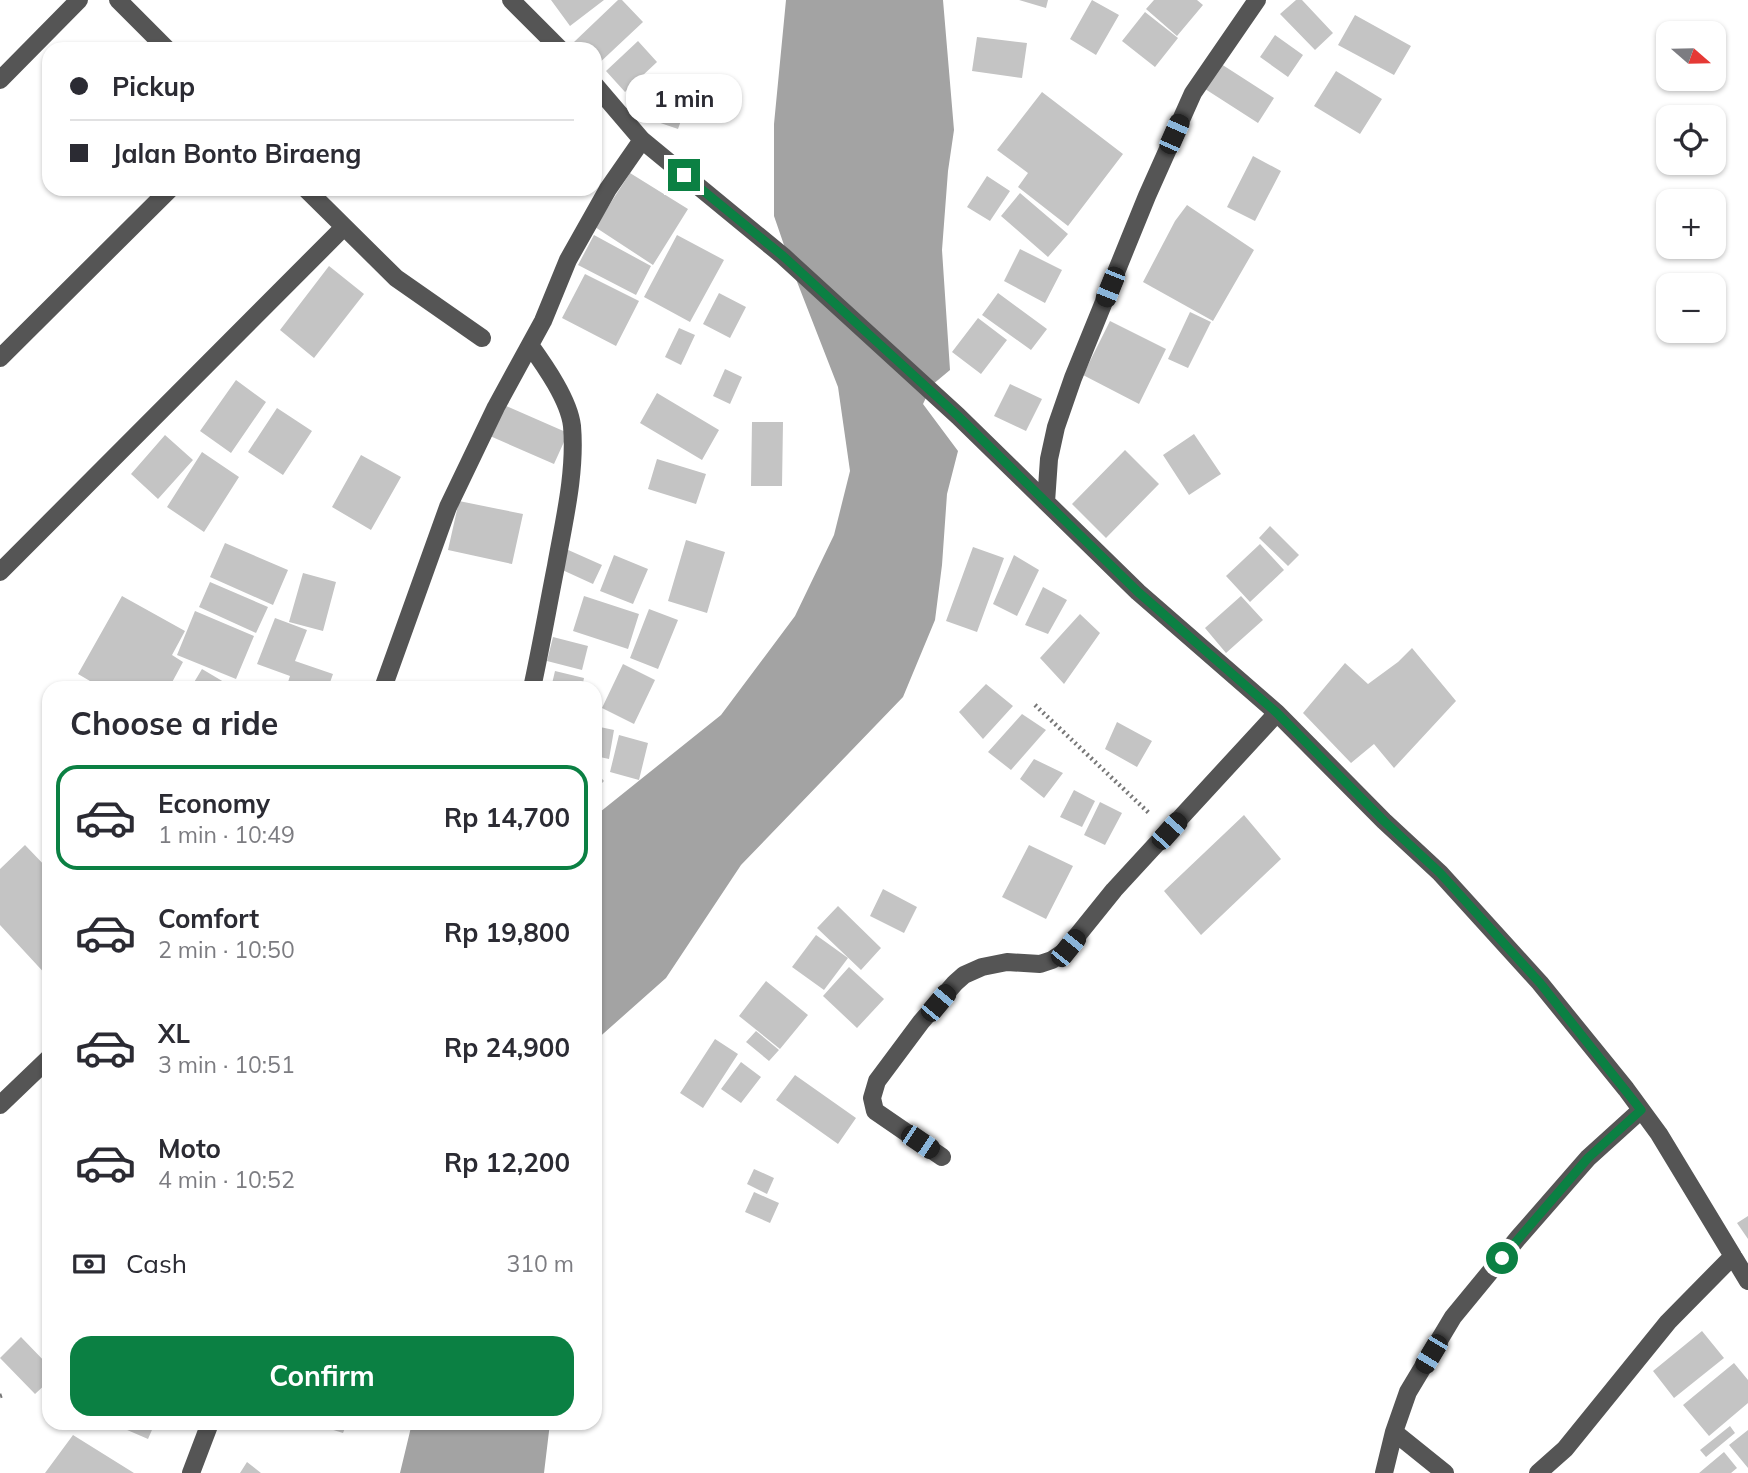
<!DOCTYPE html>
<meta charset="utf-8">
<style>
:root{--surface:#fff;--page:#f7f7f7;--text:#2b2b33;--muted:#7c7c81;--line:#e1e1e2;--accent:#0b8043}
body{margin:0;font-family:Mulish,sans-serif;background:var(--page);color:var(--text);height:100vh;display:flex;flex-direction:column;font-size:26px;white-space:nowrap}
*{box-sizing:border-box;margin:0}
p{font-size:23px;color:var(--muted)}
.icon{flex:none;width:38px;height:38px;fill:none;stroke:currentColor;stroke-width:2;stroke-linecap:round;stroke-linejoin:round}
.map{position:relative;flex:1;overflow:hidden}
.side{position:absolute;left:42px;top:681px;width:560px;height:749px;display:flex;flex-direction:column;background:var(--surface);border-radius:21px;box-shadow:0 2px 5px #0004}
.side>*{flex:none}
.banner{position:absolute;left:42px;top:42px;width:560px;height:154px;border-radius:21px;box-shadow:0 2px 5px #0004;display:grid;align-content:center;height:154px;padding:0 28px;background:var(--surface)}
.needle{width:46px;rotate:110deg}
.controls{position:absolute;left:1656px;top:21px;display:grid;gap:14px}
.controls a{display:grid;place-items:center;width:70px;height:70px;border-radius:14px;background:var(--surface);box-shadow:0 2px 5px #0004;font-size:35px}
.end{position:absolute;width:32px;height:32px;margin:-16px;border:9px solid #0b8043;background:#fff;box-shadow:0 0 0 4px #fff}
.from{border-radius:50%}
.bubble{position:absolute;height:49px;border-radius:21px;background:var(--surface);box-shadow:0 2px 5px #0004;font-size:23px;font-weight:700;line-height:49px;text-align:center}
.car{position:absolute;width:21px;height:42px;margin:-21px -10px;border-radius:9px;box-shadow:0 0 5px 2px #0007;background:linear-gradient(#222 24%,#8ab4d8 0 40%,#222 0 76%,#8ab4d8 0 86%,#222 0)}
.banner b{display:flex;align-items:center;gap:24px;height:66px;font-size:26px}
.banner b+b{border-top:2px solid var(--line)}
.banner i{width:18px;height:18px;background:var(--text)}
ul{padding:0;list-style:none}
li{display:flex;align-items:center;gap:21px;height:105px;margin:0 14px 10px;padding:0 14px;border:4px solid transparent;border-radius:21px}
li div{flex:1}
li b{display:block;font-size:26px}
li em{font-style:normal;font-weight:700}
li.active{border-color:var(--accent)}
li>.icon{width:63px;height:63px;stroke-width:1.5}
h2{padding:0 28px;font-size:32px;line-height:84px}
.pay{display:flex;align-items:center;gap:18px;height:77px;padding:0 28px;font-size:26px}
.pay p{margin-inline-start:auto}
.cta{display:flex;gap:14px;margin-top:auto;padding:14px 28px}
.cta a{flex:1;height:80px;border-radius:21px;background:var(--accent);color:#fff;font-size:28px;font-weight:700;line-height:80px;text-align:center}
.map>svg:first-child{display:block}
.water{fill:#a3a3a3}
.building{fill:#c4c4c4}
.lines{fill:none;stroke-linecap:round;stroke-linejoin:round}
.path{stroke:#777;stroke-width:4.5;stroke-dasharray:2 3.5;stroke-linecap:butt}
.minor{stroke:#555;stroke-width:18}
.route{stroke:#0b8043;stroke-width:9}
</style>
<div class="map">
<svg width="1748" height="1473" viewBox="0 0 1748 1473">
<rect width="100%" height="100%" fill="#fff"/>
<!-- water -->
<path class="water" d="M786,0H943L954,130L948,171L942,250L950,370L932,385L923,404L958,451L947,494L942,565L935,620L903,697L741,865L666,978L595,1041V816L721,715L795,616L834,535L850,471L838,387L794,274L774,216V124Z
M412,1423H550L544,1473H400Z"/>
<!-- building -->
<path class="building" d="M551,0H604L570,26Z
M618,0H622L643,22L595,67V49H580L574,42Z
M1019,0H1048L1046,8Z
M1092,0L1119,15L1096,55L1070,39Z
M1154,0H1197L1203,5L1177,36L1146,9Z
M1296,0H1302L1333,33L1315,50L1280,14Z
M1145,12L1178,38L1155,67L1122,41Z
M1355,15L1411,46L1394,75L1338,45Z
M1275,35L1303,55L1288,77L1260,57Z
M977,37L1027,43L1022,78L972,71Z
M638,41L657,62L625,92L606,71Z
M1218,62L1274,98L1258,123L1202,87Z
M1336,71L1382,99L1360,134L1314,106Z
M646,80L690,95L678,129L634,114Z
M1042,92L1123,154L1068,226L1018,187L1028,173L997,150Z
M1253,156L1281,171L1255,221L1227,207Z
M630,173L688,209L653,265L595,227Z
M987,176L1010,191L990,221L967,207Z
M1020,193L1068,234L1048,257L1001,216Z
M1187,205L1254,250L1213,321L1143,282L1175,221Z
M594,235L651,266L636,295L578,265Z
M677,235L724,260L690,322L644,297Z
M1020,249L1062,270L1045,303L1004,281Z
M329,266L364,294L314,358L280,330Z
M585,274L639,301L616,346L562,318Z
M719,293L746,307L730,338L703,324Z
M998,293L1047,329L1031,350L982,315Z
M1190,312L1211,322L1188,368L1168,359Z
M978,318L1007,340L981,374L952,352Z
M1110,321L1166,349L1139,404L1083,375Z
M679,328L695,335L681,365L665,357Z
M725,369L742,377L730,404L713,396Z
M236,380L266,402L231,453L200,431Z
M1010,384L1042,399L1026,431L994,416Z
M657,393L719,430L702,460L640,423Z
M504,405L568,433L554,464L490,436Z
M277,408L312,431L283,475L248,452Z
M752,422H783L782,486H751Z
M1194,434L1221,474L1189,495L1163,455Z
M165,435L193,460L158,499L131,474Z
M1125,450L1159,484L1106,538L1072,504Z
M202,452L239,477L204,532L167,507Z
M361,455L401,477L371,530L332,507Z
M657,459L706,474L696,504L648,489Z
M459,501L523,514L512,564L448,550Z
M1270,526L1299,555L1288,566L1259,538Z
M686,540L725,552L707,613L668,601Z
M225,543L288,570L273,605L210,577Z
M1260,544L1284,570L1250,602L1226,576Z
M973,547L1004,558L977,632L946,621Z
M566,549L602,565L593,584L558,568Z
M614,555L648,569L633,604L600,591Z
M1014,555L1039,570L1017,616L993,604Z
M303,573L336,582L323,631L289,622Z
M210,582L268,607L256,633L199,607Z
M1043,587L1067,600L1048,634L1025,625Z
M122,596L185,631L172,655L183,662L169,688H102L78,674Z
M584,596L639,614L628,649L573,631Z
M1241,596L1263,620L1226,653L1205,628Z
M649,609L678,620L658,669L630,658Z
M195,611L254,636L236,679L177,655Z
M1080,614L1100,633L1064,684L1040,658Z
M275,618L307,630L295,661L333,674L328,688H286L290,676L257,664Z
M553,637L588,646L582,670L547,661Z
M1412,648L1456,701L1394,768L1374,744L1351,763L1303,713L1345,663L1368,684L1398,662Z
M623,664L655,680L634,724L602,708Z
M202,669L234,688H198L193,684Z
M555,671L584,678L582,688H551Z
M986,684L1013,706L983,739L959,712Z
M1022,714L1046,730L1011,770L988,752Z
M1117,722L1152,741L1137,767L1105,749Z
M600,727L614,730L609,759L595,756Z
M619,735L648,743L639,780L610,772Z
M1034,759L1063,773L1044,798L1020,779Z
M595,771L604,781L595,790Z
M1074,790L1095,801L1082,827L1060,817Z
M1100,802L1122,813L1105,845L1084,835Z
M1244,815L1281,859L1201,935L1164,891Z
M25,845L49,870V978L0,925V869Z
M1029,845L1073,866L1046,919L1002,897Z
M883,889L917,907L904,933L870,916Z
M838,906L881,948L861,970L817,928Z
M816,935L848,958L824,990L792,967Z
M849,967L884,999L857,1028L823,996Z
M766,981L808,1015L780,1049L739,1016Z
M756,1031L779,1050L769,1061L746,1042Z
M715,1039L738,1054L703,1108L680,1093Z
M741,1062L761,1077L741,1103L721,1089Z
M795,1075L856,1118L838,1144L776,1100Z
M754,1169L774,1178L767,1194L747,1184Z
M754,1192L779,1203L770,1223L745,1212Z
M1748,1216V1239L1737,1223Z
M1702,1331L1724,1358L1674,1398L1653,1371Z
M21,1337L49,1366V1381L35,1394L0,1358Z
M1734,1363L1748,1380V1403L1709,1436L1683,1405Z
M111,1423H155L148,1439Z
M311,1423H347L343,1433Z
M1730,1426L1735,1433L1706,1457L1700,1450Z
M1748,1430V1468L1729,1445Z
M73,1435L134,1473H45Z
M1724,1452L1737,1468L1731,1473H1699Z
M247,1462L261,1473H240Z"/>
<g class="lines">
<!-- path -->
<path class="path" d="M1035,705L1150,814
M0,1396L3,1395"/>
<!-- minor -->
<path class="minor" d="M118,0L167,49
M511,0L560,49
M0,80L79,0
M595,85L642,140L783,256L958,416L1138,592L1277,713L1384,821L1440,873L1540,983L1626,1089L1659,1134L1748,1281
M306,189L396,278L482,338
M530,345C545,366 569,400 572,426C576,472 564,521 556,566C548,606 541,647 532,688
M0,358L170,189
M1046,502L1049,459L1056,427L1073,378L1147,196L1193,93L1257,0
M0,572L344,227
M383,688L448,507L496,407L543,321L568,260L608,189L642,140
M0,1105L49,1058
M942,1157L875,1111L872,1098L877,1081L921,1022L955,983L964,975L982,967L1007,962L1040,964L1052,960L1064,952L1114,890L1277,713
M1394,1432L1445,1473
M191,1473L210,1423
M1384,1473L1394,1432L1408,1392L1453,1317L1518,1238L1588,1158L1641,1110
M1538,1473L1565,1449L1668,1322L1733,1256"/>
</g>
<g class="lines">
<!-- route -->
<path class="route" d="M684,175L783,256L958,416L1138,592L1277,713L1384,821L1440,873L1540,983L1641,1110L1588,1158L1502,1258"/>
</g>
</svg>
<div class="controls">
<a><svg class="needle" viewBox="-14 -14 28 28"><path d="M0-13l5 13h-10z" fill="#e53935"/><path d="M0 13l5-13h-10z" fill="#7c7c81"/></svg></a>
<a><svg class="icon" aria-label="locate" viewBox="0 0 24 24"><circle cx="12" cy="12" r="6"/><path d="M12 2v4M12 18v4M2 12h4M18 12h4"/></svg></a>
<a>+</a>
<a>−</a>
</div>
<i class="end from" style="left:1502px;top:1258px"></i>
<i class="end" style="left:684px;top:175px"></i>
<div class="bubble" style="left:626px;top:74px;width:116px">1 min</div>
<i class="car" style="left:1174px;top:134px;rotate:24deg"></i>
<i class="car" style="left:1110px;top:287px;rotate:202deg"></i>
<i class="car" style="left:1169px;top:831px;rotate:42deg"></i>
<i class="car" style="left:1068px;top:948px;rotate:39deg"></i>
<i class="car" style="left:938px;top:1003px;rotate:40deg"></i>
<i class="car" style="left:920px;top:1142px;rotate:124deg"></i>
<i class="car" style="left:1431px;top:1354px;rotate:211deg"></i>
<div class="banner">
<b><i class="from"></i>Pickup</b>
<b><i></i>Jalan Bonto Biraeng</b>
</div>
<section class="side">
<h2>Choose a ride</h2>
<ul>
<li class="active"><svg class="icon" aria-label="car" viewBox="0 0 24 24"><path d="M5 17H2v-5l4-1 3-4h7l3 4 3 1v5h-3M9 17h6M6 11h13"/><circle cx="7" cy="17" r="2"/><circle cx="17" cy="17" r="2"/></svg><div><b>Economy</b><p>1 min · 10:49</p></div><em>Rp 14,700</em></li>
<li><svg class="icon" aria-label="car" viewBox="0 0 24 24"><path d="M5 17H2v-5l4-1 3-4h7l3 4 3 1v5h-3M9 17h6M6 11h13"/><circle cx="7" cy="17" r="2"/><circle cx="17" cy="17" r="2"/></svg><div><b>Comfort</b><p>2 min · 10:50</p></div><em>Rp 19,800</em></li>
<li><svg class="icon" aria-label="car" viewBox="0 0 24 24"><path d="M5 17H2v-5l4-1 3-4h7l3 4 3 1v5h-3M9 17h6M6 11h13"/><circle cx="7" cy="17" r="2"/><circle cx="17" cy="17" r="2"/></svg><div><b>XL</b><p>3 min · 10:51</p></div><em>Rp 24,900</em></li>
<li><svg class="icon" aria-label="car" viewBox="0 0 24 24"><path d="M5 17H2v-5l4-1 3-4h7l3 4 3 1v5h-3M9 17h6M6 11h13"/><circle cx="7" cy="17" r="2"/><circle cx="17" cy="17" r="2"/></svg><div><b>Moto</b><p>4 min · 10:52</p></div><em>Rp 12,200</em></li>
</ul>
<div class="pay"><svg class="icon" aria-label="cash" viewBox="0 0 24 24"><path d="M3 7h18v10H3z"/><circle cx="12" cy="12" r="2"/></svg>Cash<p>310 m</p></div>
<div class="cta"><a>Confirm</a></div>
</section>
</div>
